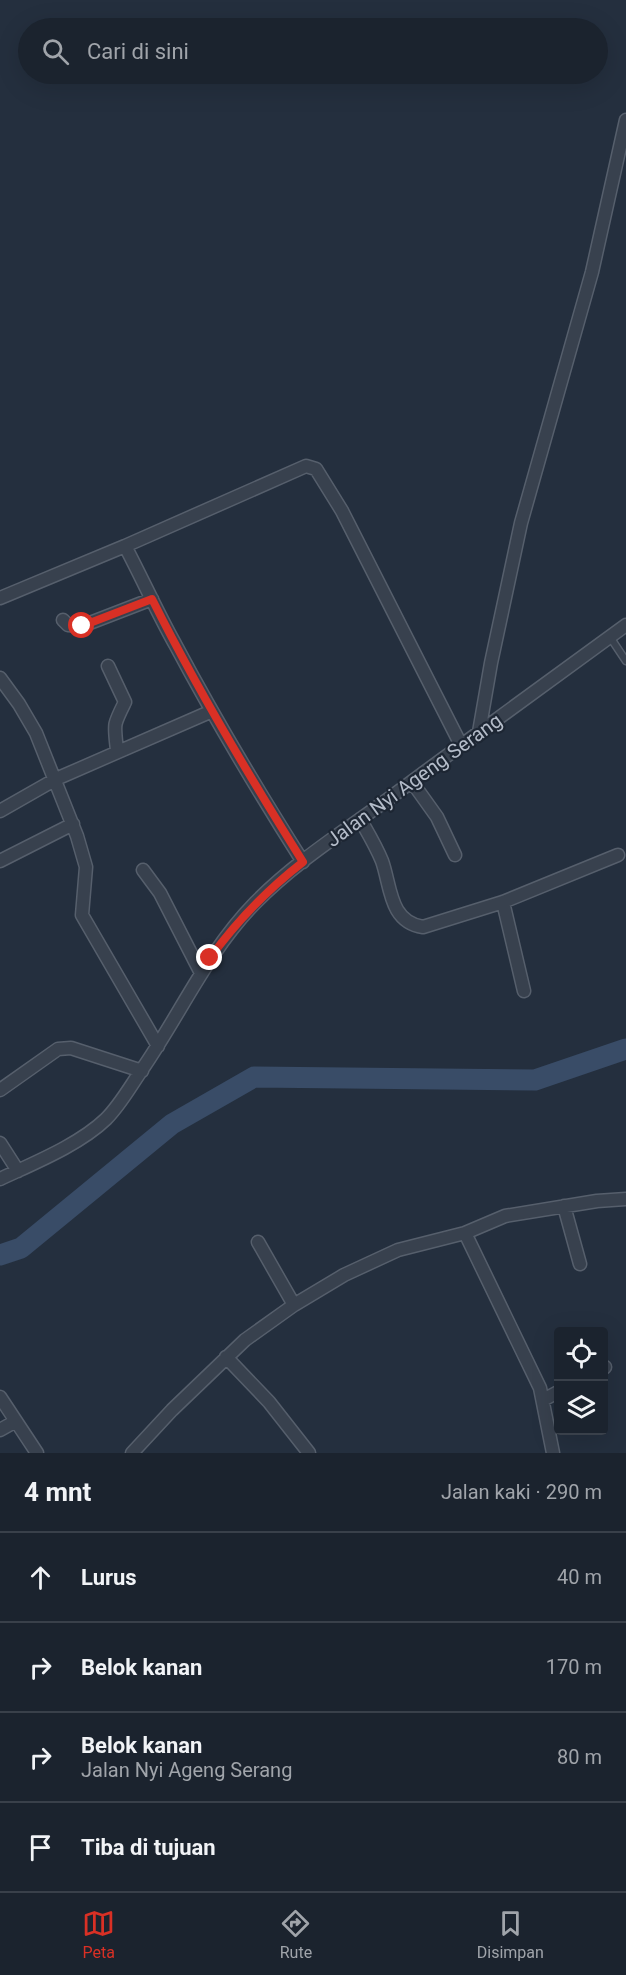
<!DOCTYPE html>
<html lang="id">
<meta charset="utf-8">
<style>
:root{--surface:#1b232e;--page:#242b36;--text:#f1f3f6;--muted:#a0a4aa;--line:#39404a;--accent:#d93025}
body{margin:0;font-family:Roboto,sans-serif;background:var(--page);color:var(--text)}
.controls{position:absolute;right:18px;bottom:18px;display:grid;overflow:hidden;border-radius:6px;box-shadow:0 6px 24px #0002}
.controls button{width:54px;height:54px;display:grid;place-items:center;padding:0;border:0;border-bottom:2px solid var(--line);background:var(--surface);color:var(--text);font:30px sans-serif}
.stop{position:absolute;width:18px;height:18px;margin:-14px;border:4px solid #d93025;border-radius:50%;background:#fff}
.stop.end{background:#d93025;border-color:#fff;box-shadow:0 2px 6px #0008}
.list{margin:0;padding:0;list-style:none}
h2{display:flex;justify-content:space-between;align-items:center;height:78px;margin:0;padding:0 24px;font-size:26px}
h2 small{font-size:20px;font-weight:400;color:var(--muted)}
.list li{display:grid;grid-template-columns:39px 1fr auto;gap:18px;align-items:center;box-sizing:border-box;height:90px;padding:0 24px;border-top:2px solid var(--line)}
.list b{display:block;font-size:22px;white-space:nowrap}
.list p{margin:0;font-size:20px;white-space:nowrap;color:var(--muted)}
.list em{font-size:20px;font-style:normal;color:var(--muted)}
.icon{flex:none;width:33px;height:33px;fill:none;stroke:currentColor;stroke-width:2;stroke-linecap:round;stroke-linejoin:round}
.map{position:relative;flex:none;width:626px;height:1453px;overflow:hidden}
.search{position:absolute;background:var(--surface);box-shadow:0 6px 24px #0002;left:18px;right:18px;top:18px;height:66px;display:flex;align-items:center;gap:15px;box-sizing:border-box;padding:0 21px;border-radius:33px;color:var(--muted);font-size:22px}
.sheet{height:438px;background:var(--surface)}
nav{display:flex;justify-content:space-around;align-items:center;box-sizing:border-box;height:84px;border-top:2px solid var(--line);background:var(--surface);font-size:16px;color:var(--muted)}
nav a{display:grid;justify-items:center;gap:3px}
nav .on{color:var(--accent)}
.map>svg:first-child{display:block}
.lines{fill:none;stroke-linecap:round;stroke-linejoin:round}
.river{stroke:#394c67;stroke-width:21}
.lane-casing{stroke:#565f6c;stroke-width:9}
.street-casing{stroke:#565f6c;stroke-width:15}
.lane{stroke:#38414e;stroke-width:6}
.street{stroke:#38414e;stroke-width:12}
.route{stroke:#d93025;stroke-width:8}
.labels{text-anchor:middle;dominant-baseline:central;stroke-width:4.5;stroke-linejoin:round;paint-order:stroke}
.street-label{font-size:20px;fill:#b4bcc9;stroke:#1d2633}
</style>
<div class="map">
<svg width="626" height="1453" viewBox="0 0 626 1453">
<rect width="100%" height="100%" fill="#242f3e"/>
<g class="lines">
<!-- river -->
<path class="river" d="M0,1255L21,1248L172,1124L254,1077L535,1080L626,1049"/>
<defs>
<path id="lane" d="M610,637L626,661"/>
<path id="street" d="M125,546L306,466L316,469L342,511L461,745
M0,598L125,546C142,578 157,612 175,644C215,719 258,791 303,862
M63,620L68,625L82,626L152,599
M108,666L125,702C113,726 114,723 117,750
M0,678L19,704L36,733L77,836L86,867L82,915L158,1046
M479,732L491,663L521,523L592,272L626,120
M412,782L437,817L455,855
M0,811L56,779L212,711
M360,819C368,833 376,846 382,861C391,886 389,922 423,927L503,902L618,855
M0,861L73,824
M143,870L160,893L201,973
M503,902L524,991
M0,1090L58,1049L71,1048L142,1071
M0,1143L18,1171
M0,1179C34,1163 79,1145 106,1119C120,1105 130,1087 141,1071C180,1015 207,952 255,903C295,862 346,830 391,797C469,739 548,682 626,625
M564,1206L580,1264
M465,1233L540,1388L553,1453
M258,1242L294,1305
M226,1357L269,1402L309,1453
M604,1368L605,1367
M0,1397L37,1453
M543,1400L558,1392
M0,1430L16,1421
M132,1453L172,1410L245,1340L294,1305L344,1275L398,1250L465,1233L505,1216L597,1201L626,1199"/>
</defs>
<!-- lane casing -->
<use href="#lane" class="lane-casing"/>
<!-- street casing -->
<use href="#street" class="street-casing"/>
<!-- lane -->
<use href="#lane" class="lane"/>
<!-- street -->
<use href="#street" class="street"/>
</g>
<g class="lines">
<!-- route -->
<path class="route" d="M82,626L152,599C197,689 249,776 303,862C267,890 237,921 210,958"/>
</g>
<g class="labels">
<!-- street labels -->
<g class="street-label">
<text transform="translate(414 780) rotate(-36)">Jalan Nyi Ageng Serang</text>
</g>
</g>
</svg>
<div class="controls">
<button><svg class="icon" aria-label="locate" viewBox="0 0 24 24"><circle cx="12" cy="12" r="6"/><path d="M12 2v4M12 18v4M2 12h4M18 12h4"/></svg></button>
<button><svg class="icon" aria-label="layers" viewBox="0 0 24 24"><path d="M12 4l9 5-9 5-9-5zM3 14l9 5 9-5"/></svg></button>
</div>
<div class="stop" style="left:82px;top:626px"></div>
<div class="stop end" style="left:210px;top:958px"></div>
<div class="search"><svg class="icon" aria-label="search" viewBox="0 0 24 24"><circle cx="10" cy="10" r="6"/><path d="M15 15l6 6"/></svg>Cari di sini</div>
</div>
<section class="sheet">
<h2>4 mnt<small>Jalan kaki · 290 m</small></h2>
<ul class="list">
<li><svg class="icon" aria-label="ahead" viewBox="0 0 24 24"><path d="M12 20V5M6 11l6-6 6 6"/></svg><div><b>Lurus</b></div><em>40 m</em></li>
<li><svg class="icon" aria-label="right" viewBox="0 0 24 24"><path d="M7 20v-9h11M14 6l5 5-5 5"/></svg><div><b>Belok kanan</b></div><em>170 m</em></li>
<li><svg class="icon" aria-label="right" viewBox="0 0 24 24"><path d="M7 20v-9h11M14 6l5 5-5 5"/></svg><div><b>Belok kanan</b><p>Jalan Nyi Ageng Serang</p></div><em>80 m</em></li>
<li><svg class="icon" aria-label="arrive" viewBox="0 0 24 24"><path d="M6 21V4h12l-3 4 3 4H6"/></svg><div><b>Tiba di tujuan</b></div></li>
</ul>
</section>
<nav>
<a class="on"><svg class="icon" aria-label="map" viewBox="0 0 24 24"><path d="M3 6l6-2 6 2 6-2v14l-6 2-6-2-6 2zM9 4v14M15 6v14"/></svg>Peta</a>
<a><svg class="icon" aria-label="directions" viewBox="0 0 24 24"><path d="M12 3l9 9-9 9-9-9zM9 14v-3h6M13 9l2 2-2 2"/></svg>Rute</a>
<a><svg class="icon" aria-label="saved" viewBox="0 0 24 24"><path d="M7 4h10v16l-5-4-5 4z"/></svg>Disimpan</a>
</nav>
